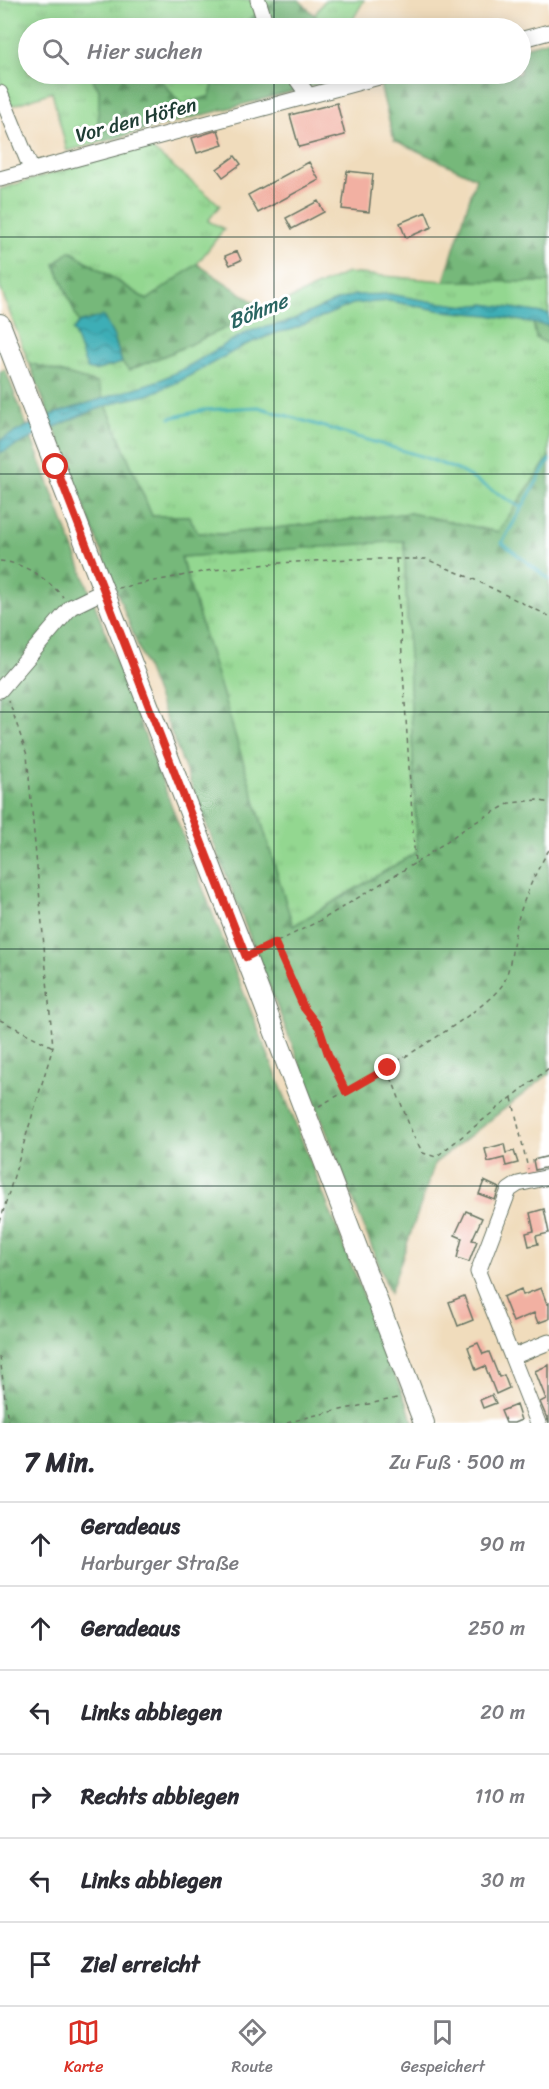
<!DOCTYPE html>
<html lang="de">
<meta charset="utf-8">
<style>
:root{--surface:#fff;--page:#f7f7f7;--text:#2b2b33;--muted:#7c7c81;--line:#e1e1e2;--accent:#d93025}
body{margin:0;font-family:Sriracha,sans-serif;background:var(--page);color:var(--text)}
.stop{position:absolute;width:18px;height:18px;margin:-14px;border:4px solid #d93025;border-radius:50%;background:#fff}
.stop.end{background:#d93025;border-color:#fff;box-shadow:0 2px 6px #0008}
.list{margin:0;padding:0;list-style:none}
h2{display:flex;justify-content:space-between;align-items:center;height:78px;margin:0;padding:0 24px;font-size:26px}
h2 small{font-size:20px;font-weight:400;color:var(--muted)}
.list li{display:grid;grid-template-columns:39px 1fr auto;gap:18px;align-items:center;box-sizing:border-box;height:84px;padding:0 24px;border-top:2px solid var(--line)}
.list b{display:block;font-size:22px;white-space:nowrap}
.list p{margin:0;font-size:20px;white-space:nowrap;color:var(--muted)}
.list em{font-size:20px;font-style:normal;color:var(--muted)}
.icon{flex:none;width:33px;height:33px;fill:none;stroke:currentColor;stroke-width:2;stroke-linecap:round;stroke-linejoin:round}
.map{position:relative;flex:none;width:549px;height:1423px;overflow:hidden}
.search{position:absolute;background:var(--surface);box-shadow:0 3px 15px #0003;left:18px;right:18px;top:18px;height:66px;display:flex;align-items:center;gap:15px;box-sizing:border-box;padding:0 21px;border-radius:33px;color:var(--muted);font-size:22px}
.sheet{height:582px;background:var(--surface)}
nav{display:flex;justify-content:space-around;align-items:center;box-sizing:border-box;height:84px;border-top:2px solid var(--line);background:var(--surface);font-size:16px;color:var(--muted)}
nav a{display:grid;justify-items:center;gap:3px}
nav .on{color:var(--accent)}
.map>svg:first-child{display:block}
.grass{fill:url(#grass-tufts);stroke:#598a62;stroke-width:1.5}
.forest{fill:url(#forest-firs);stroke:#4a7a57;stroke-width:1.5;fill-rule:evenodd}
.water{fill:url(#water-waves);stroke:#2e7675;stroke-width:1.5}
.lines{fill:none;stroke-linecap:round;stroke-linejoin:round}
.stream{stroke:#3daeb6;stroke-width:3}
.building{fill:#f2b0a2}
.minor-casing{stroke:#687564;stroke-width:17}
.major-casing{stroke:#687564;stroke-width:22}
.path{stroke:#687564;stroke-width:1.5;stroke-dasharray:4.5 4.5;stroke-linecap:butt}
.minor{stroke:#fff;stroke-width:15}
.major{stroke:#fff;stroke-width:20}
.route{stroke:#d93025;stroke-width:8}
.grid{fill:none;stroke:#1f3d34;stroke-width:1.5;stroke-opacity:0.55}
.labels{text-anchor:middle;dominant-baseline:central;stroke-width:6;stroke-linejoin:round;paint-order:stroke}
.street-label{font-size:20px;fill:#1f3d34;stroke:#fff}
.water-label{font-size:21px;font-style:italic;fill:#2a6562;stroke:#fff}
</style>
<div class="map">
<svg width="549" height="1423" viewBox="0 0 549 1423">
<defs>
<pattern id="grass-tufts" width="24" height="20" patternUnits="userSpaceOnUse" patternTransform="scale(1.5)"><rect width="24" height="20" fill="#93d790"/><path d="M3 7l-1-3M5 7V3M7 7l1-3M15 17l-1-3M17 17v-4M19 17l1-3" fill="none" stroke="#7eb97d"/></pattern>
<pattern id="forest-firs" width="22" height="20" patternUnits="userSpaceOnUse" patternTransform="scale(1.5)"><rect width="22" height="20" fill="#76b87a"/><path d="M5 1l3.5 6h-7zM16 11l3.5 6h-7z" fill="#609765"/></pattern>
<pattern id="water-waves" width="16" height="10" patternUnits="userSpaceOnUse" patternTransform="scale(1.5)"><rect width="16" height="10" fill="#3daeb6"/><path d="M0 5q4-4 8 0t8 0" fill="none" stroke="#338f95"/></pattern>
</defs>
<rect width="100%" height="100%" fill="#fff"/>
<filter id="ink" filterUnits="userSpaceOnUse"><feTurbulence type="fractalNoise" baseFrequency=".0167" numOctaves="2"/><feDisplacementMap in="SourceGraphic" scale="12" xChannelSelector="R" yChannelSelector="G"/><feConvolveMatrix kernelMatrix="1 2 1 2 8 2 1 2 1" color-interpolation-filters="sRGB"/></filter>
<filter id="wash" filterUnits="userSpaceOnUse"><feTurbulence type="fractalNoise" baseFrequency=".008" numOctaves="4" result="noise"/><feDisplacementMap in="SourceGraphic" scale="24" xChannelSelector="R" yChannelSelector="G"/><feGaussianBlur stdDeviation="1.35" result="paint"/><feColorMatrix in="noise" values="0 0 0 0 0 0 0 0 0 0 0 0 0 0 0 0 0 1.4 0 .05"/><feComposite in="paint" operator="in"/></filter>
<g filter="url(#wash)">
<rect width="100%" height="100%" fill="#f0dcbc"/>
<!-- grass -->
<path class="grass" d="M0,0H278L247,21L242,28H28V74H90L99,89L98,143L67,151L52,92L5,108L0,97Z
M325,0H364L348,28H327L314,16Z
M155,74H216L210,96L182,105Z
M147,145L220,205L208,221L224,229L197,264L147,300L71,251L55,264L79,323L73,330L94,371L122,363L130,370L166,355L347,273L444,281L549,282V322L536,338L549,344V457L498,532L410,513L222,534L198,533L189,516H152L97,383L29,363L0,287V189Z
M404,540L417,853L293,926L181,557Z"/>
<!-- forest -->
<path class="forest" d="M278,0H299L327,28H242L247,21Z
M549,40V282L444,281L476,178L394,140L380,85L425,74H520L521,48Z
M90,74H155L182,105L210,96L216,74H358L98,143L99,90Z
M70,251L147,300L197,264L266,310L166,355L129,370L122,363L114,337L103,317L79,323L55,264Z
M532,317L549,322V344L536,338Z
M29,363L97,383L152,516H189L198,533L222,534L410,513L498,532L549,457V1074L435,1163L390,1293L251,940ZM404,541L417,852L293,926L181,557Z
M5,369L221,936L414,1423H0V372Z"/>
<!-- water -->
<path class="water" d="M390,294L428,301L467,306L485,304L549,314V326L488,315L443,311L389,301L353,304L291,330L279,332L245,345L180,381L148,395L120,401L79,416L0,453V440L45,417L160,380L185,368L246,332L287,322L338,300L355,295Z
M103,316L114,337L122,363L94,371L87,369L73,330L79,323Z"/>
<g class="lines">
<!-- stream -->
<path class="stream" d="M170,418L204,410L258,407L424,457L460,471L522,508
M549,460L502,543L549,579"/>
</g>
<g id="blocks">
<!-- building -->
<path class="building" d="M337,103L345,135L299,147L290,115Z
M218,130L223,145L197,153L192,138Z
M235,156L241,164L223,177L217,169Z
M309,162L319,180L258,213L248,195Z
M347,171L373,174L369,212L342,209Z
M318,201L324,212L292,229L286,218Z
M426,212L432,227L406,238L400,223Z
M237,251L241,260L230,265L225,256Z
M504,1144L506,1153L514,1151L518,1163L506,1166L504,1158L488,1162L485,1149Z
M549,1156V1167L535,1170L533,1160Z
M484,1181L499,1188L495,1200L479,1194Z
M544,1209L549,1233L536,1236L538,1244L529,1246L526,1233L534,1231L530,1213Z
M466,1211L482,1218L472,1240L477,1241L469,1262L457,1258L462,1238L455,1235Z
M541,1288L547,1304L549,1303V1319L538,1323L534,1313L513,1322L503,1297L521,1289L523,1295Z
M464,1296L473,1320L458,1326L449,1302Z
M478,1343L483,1354L489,1352L499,1377L504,1375L509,1388L496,1394L485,1366L476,1370L468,1347Z
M549,1365V1423L540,1402L546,1399L535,1371Z
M492,1395L496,1403L483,1408L480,1400Z
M516,1405L521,1420L514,1423H506L501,1411Z"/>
</g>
</g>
<g filter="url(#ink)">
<use href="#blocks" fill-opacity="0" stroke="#687564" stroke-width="1.5"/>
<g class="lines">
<defs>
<path id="minor" d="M258,0L267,28
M520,40L549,32
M293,74L308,95
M0,93L32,171
M0,179L390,74
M0,690L71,607L104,591
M512,1357L478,1272L509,1190L518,1184L549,1177
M538,1423L512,1357L549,1342"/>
<path id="major" d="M0,324L246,957L424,1423"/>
</defs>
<!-- minor casing -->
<use href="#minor" class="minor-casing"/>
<!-- major casing -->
<use href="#major" class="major-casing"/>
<!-- path -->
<path class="path" d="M0,561C25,563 47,579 63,597
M118,588L212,570L280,563L352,559H426L473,579L549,616
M416,863L467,827L510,803L537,800L549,803
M275,944L304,1008L319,1027L328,1054L345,1091
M261,950L323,919L415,863L396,559
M0,1020L53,1047
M388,1069L413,1135L423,1153L436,1157L549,1068
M512,1098L528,1169
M319,1106C352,1088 495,1009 505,980C513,959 513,934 520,913C527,891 537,869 549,850
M0,1222L53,1047L27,755L9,701
M0,1357L8,1423
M287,1423L312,1416L397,1398"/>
<!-- minor -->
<use href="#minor" class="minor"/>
<!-- major -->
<use href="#major" class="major"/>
</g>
</g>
<g class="lines" filter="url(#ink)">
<!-- route -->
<path class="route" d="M56,467L246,957L275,943L304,1008L319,1027L328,1054L346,1092L388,1068"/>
</g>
<!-- grid -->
<path class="grid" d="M274,0V28M274,74V1423M0,237H549M0,474H549M0,712H549M0,949H549M0,1186H549"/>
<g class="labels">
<!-- street labels -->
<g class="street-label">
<text transform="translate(136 120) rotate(-15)">Vor den Höfen</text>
</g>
<!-- water labels -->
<g class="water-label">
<text transform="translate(258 311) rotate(-22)">Böhme</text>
</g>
</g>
</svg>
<div class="stop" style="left:56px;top:467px"></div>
<div class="stop end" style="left:388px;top:1068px"></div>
<div class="search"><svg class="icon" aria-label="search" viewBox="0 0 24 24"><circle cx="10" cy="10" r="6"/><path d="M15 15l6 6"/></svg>Hier suchen</div>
</div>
<section class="sheet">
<h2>7 Min.<small>Zu Fuß · 500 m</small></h2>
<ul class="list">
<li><svg class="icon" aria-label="ahead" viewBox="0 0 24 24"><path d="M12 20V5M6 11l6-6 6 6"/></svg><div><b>Geradeaus</b><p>Harburger Straße</p></div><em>90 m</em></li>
<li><svg class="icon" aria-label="ahead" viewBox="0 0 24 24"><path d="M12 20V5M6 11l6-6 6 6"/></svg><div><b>Geradeaus</b></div><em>250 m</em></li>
<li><svg class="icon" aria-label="left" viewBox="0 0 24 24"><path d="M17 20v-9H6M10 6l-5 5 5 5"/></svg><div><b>Links abbiegen</b></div><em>20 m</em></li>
<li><svg class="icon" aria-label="right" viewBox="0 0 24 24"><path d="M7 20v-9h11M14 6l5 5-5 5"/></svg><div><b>Rechts abbiegen</b></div><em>110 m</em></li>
<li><svg class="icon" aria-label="left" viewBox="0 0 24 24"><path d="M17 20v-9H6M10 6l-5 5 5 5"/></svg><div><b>Links abbiegen</b></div><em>30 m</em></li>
<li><svg class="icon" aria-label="arrive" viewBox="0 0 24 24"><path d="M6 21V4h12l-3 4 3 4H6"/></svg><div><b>Ziel erreicht</b></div></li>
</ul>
</section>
<nav>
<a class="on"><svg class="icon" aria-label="map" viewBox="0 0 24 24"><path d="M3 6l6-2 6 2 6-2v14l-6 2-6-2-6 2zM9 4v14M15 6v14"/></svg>Karte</a>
<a><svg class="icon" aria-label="directions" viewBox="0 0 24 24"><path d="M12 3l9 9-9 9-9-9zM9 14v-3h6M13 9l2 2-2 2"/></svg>Route</a>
<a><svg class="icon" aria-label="saved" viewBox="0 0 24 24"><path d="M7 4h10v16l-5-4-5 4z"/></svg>Gespeichert</a>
</nav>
